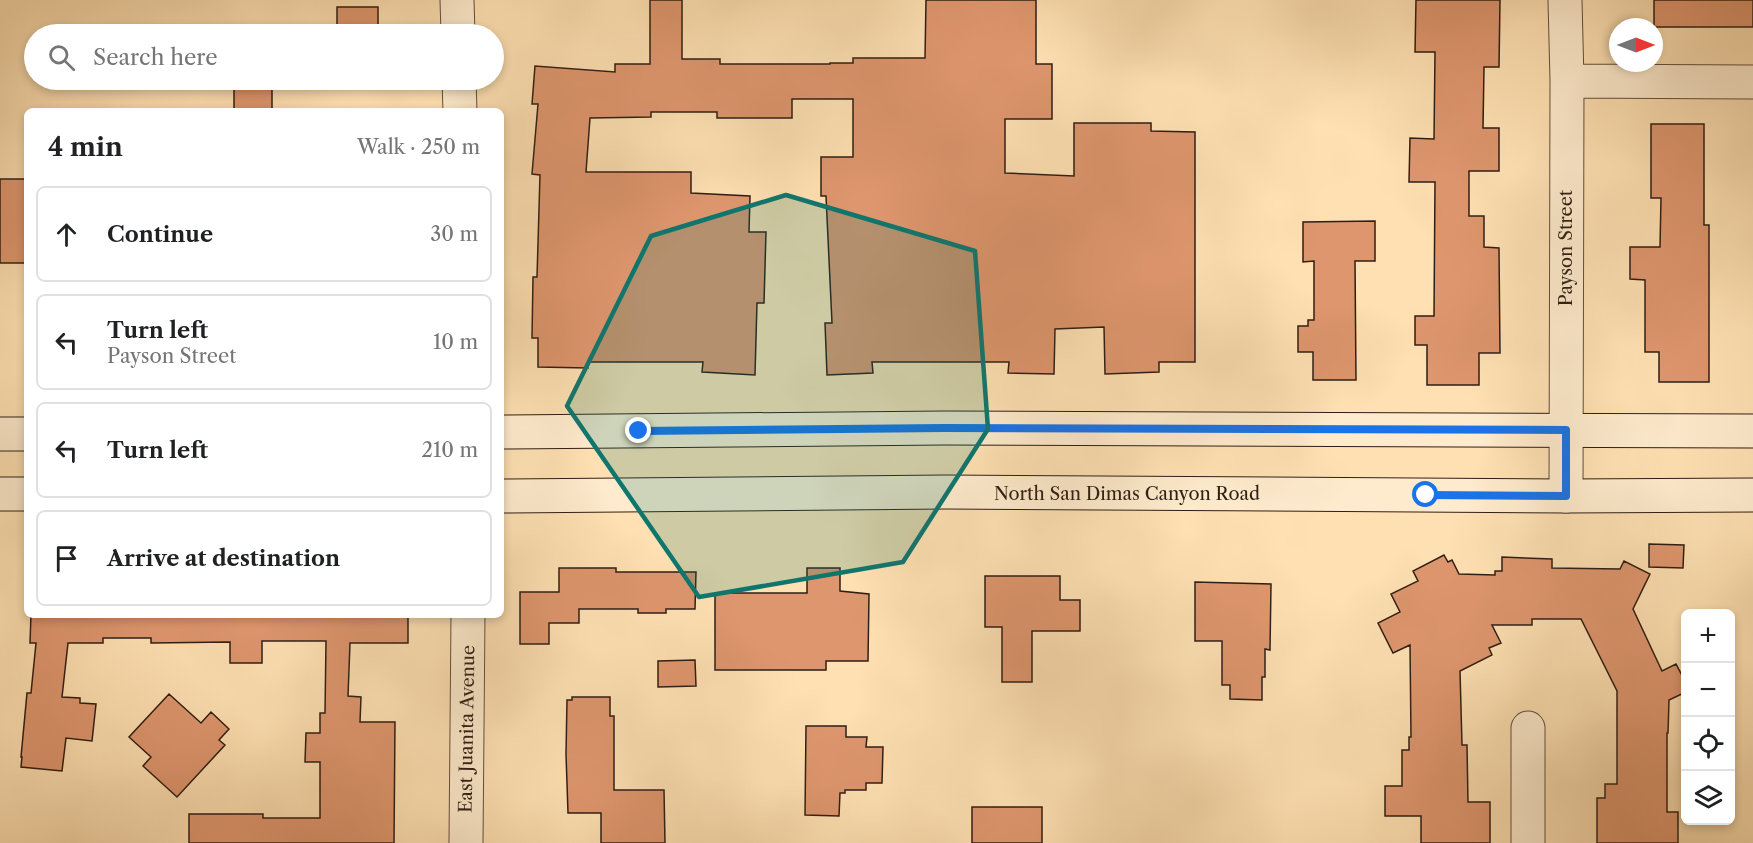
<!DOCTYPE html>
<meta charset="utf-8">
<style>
:root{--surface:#fff;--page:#f2f2f2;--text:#202124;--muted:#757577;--line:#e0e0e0}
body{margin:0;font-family:"Libre Caslon Text",serif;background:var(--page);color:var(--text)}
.controls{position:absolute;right:18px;bottom:18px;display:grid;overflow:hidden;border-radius:9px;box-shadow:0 3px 9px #0003}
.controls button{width:54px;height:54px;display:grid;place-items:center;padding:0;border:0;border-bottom:2px solid var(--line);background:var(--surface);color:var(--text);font:30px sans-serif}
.compass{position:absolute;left:1609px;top:18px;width:54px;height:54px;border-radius:50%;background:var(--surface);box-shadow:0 3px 9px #0003;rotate:90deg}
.stop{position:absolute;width:18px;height:18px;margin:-14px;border:4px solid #1a73e8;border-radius:50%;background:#fff}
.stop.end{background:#1a73e8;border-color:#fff;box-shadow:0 2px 6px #0008}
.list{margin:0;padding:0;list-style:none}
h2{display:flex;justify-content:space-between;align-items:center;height:78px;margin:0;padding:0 24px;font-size:26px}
h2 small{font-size:20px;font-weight:400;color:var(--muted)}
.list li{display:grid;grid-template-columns:39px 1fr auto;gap:18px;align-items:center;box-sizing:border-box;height:96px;margin:0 12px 12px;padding:0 12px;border:2px solid var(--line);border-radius:9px}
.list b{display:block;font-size:22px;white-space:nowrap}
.list p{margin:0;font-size:20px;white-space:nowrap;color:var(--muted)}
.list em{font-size:20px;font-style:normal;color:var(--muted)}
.icon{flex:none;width:33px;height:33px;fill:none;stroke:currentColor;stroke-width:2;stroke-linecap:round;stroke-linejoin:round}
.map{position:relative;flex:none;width:1753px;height:843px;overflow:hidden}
.search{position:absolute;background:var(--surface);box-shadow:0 3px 9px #0003;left:24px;top:24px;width:480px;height:66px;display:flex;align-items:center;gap:15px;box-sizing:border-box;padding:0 21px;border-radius:33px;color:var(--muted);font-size:22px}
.panel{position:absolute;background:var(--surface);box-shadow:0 3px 9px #0003;left:24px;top:108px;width:480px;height:510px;border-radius:9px}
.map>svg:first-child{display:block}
.building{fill:#de966e;stroke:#2f1e14;stroke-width:1.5}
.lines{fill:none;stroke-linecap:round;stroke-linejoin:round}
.minor-casing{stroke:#634e3c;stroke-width:35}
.tertiary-casing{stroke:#634e3c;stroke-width:35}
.secondary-casing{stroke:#2f1e14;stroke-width:35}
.minor{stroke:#feebcd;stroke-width:33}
.tertiary{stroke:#feebcd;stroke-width:33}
.secondary{stroke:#feebcd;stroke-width:33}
.route{stroke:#1a73e8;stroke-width:8}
.marked{fill:#0f766e;fill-opacity:0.2;stroke:#0f766e;stroke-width:4.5;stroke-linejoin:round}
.labels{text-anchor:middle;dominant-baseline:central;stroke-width:4.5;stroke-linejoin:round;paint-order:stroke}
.street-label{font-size:18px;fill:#2f1e14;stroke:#feebcd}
</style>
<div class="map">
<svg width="1753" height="843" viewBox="0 0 1753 843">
<rect width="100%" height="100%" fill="#fee0b2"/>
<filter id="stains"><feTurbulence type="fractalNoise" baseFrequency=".00333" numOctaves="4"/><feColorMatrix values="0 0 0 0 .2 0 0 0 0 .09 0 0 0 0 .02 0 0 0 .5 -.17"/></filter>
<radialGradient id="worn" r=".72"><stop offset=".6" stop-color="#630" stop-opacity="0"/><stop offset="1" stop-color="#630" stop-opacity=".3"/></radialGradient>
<!-- building -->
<path class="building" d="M650,0H682V59H720V64H830V63H853V58H925L926,0H1036V64H1052V119H1005V173L1074,176V123H1151V131L1195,132V362H1159V372L1105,374L1104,327L1055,329L1054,374L1008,373L1009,362H872L873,373L827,375L825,323H832L826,196H821V157H853V99H792V118H717V112H651V117L590,118L586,172H691V193L750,196L749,232H766L764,303H757L755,375L702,372L703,362H588V368L538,367V338H532L533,277H537L540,175L532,174L538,104H532L535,66L615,72V64H650Z
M1416,0H1500L1499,67H1484L1483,128H1499V171H1469V216H1484V247L1499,248L1500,353H1479V385H1427V345H1415V316H1434L1435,182H1409L1410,138L1434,139L1435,52H1415Z
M1654,0H1753V27H1654Z
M337,7H378V34H337Z
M234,80H272V111H234Z
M1651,124H1704V225H1709V382H1659V352H1645V280L1630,279V247H1660L1661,198H1651Z
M0,179H27V263H0Z
M1375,221V261H1355L1356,380H1313V352H1298V326H1308V320H1314V261L1303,262V222Z
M1649,544L1684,545L1683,568L1649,567Z
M1444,555L1448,562L1452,560L1459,574L1495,575V571H1502V557L1552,559V568L1620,569L1624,561L1650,574L1633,609L1662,671L1676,664L1686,683V692L1669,700L1668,733H1667V812H1678V843H1597V798H1605V784H1617V691L1581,619H1532V625H1492L1501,643L1489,648L1492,655L1460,671L1462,745H1467L1468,802H1490V843H1421V816H1385V786H1402V750H1409V737H1411L1410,645L1393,653L1378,623L1400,612L1391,594L1418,581L1413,571Z
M559,568H616V572H696L695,609H666V613H638V609H579V623H549V644H520V592H559Z
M807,568H840V591L869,594L868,661H826V670H715V593H807Z
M985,576H1060V600H1080V631H1032V682H1002V627H985Z
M1195,582L1271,584L1270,650L1265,649V677H1262V700L1230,699V685H1222V641H1195Z
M31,615H408V643H350L348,696L361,697L360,722H395L394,843H189V814H263V818H320V762H305L306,733H320V713H325L326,641H262V663H230V642L151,643V638H103V643H68L62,697L80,698V703L96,704L92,741L66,738L62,771L21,767L22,757H21L27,693H31L36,643H30Z
M695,660L696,686L658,687V661Z
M169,694L201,723L211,712L229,729L219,740L225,745L177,797L143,766L151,757L129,737Z
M572,697H610V716H614V790H664L665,843H601V813H568L566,754L567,700H572Z
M806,726H846V737H867L866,747H883L882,783H866V790H845V793H840L839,816L805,815Z
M972,807H1042V843H972Z"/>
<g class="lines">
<defs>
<path id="minor" d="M1565,0L1567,81L1566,496
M1567,81L1753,82
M1528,728V843"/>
<path id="tertiary" d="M457,0L458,34
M459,80L460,111
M466,843L468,615"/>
<path id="secondary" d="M501,432L944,428L1753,431
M0,434H27
M0,494H27
M501,496L946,492L1566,496L1753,495"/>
</defs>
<!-- minor casing -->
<use href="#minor" class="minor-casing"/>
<!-- tertiary casing -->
<use href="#tertiary" class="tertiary-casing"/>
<!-- secondary casing -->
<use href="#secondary" class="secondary-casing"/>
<!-- minor -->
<use href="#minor" class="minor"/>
<!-- tertiary -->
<use href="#tertiary" class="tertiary"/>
<!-- secondary -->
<use href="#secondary" class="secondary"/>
</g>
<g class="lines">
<!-- route -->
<path class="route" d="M639,431L944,428L1566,430V496L1426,495"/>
</g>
<!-- marked area -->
<path class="marked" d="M786,195L975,251L988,429L903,562L699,597L567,406L651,236Z"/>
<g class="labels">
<!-- street labels -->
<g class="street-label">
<text transform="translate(1566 248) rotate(-90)">Payson Street</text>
<text x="1127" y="494">North San Dimas Canyon Road</text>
<text transform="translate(467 729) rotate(-89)">East Juanita Avenue</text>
</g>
</g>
<rect width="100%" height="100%" filter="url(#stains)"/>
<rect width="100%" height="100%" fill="url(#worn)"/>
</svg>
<div class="controls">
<button>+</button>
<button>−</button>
<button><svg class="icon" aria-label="locate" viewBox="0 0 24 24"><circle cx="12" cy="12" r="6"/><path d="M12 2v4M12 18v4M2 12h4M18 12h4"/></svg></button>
<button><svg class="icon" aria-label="layers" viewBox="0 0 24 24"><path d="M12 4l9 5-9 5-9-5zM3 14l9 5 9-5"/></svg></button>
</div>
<svg class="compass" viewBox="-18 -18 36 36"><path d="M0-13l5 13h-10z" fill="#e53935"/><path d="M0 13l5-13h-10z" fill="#757577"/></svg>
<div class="stop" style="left:1426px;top:495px"></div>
<div class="stop end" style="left:639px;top:431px"></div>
<div class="search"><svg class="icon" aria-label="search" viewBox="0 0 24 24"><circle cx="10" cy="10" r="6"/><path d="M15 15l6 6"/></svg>Search here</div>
<section class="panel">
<h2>4 min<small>Walk · 250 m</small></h2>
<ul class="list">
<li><svg class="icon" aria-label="ahead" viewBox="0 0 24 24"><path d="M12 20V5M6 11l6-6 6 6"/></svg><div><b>Continue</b></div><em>30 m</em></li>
<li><svg class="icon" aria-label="left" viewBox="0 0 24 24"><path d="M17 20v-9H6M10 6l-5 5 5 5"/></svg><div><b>Turn left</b><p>Payson Street</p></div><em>10 m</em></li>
<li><svg class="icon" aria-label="left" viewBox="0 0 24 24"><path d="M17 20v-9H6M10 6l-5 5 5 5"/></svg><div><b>Turn left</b></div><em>210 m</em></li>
<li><svg class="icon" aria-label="arrive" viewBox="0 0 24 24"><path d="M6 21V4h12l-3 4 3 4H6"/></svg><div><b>Arrive at destination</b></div></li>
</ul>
</section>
</div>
